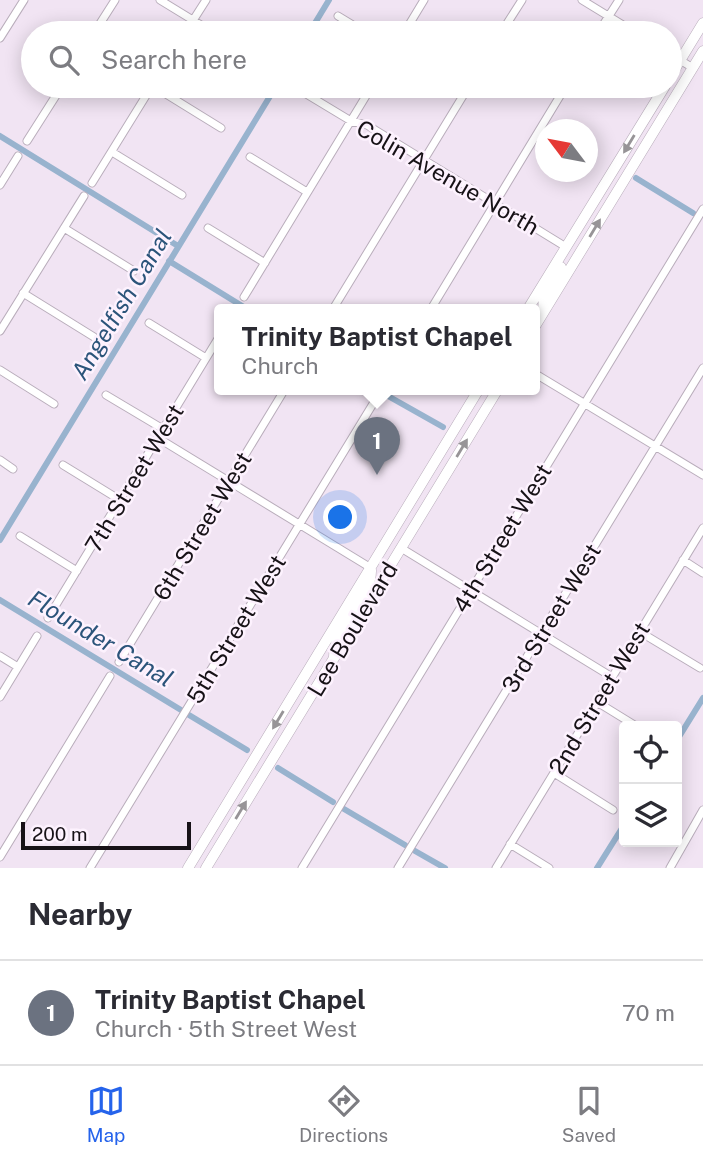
<!DOCTYPE html>
<meta charset="utf-8">
<style>
:root{--surface:#fff;--page:#f2f2f3;--text:#2b2b33;--muted:#7c7c81;--line:#e1e1e2;--accent:#2563eb}
body{margin:0;font-family:"Public Sans",sans-serif;background:var(--page);color:var(--text)}
.controls{position:absolute;right:21px;bottom:21px;display:grid;overflow:hidden;border-radius:7px;box-shadow:0 4px 18px #0003}
.controls button{width:63px;height:63px;display:grid;place-items:center;padding:0;border:0;border-bottom:2px solid var(--line);background:var(--surface);color:var(--text);font:35px sans-serif}
.compass{position:absolute;left:535px;top:119px;width:63px;height:63px;border-radius:50%;background:var(--surface);box-shadow:0 4px 18px #0003;rotate:302deg}
.scale{position:absolute;left:21px;bottom:18px;width:170px;box-sizing:border-box;padding-left:7px;border:4px solid #171217;border-top:0;font-size:19px;line-height:24px;white-space:nowrap;color:#171217;-webkit-text-stroke:5px #fdf2fe;paint-order:stroke}
.you{position:absolute;left:341px;top:518px;width:24px;height:24px;margin:-18px;border:5px solid #fff;border-radius:50%;background:#1a73e8;box-shadow:0 0 0 10px #1a73e833}
.badge{display:grid;place-items:center;width:46px;height:46px;border-radius:50%;background:var(--accent);color:#fff;font-size:23px;font-weight:700}
.pin{position:absolute;translate:-50% -58px;filter:drop-shadow(0 2px 4px #0008)}
.pin::after{content:'';position:absolute;top:37px;width:24px;height:21px;background:inherit;clip-path:polygon(0 0,100% 0,50% 100%)}
.popup{position:absolute;left:214px;top:304px;width:326px;height:91px;box-sizing:border-box;display:grid;place-content:center;border-radius:7px;background:var(--surface);filter:drop-shadow(0 2px 5px #0005);font-size:23px;white-space:nowrap;color:var(--muted)}
.popup b{font-size:26px;color:var(--text)}
.popup::after{content:'';position:absolute;left:50%;top:100%;margin-left:-14px;border:14px solid transparent;border-top-color:var(--surface)}
.list{margin:0;padding:0;list-style:none}
h2{display:flex;justify-content:space-between;align-items:center;height:91px;margin:0;padding:0 28px;font-size:30px}
h2 small{font-size:23px;font-weight:400;color:var(--muted)}
.list li{display:grid;grid-template-columns:46px 1fr auto;gap:21px;align-items:center;box-sizing:border-box;height:105px;padding:0 28px;border-top:2px solid var(--line)}
.list b{display:block;font-size:26px;white-space:nowrap}
.list p{margin:0;font-size:23px;white-space:nowrap;color:var(--muted)}
.list em{font-size:23px;font-style:normal;color:var(--muted)}
.icon{flex:none;width:38px;height:38px;fill:none;stroke:currentColor;stroke-width:2;stroke-linecap:round;stroke-linejoin:round}
.map{position:relative;flex:none;width:703px;height:868px;overflow:hidden}
.search{position:absolute;background:var(--surface);box-shadow:0 4px 18px #0003;left:21px;right:21px;top:21px;height:77px;display:flex;align-items:center;gap:18px;box-sizing:border-box;padding:0 24px;border-radius:38px;color:var(--muted);font-size:26px}
.sheet{height:196px;background:var(--surface)}
nav{display:flex;justify-content:space-around;align-items:center;box-sizing:border-box;height:98px;border-top:2px solid var(--line);background:var(--surface);font-size:19px;color:var(--muted)}
nav a{display:grid;justify-items:center;gap:4px}
nav .on{color:var(--accent)}
.map>svg:first-child{display:block}
.lines{fill:none;stroke-linecap:round;stroke-linejoin:round}
.canal{stroke:#98b3ce;stroke-width:6}
.minor-casing{stroke:#b9adbb;stroke-width:9}
.secondary-casing{stroke:#b9adbb;stroke-width:11}
.minor{stroke:#fff;stroke-width:7}
.secondary{stroke:#fff;stroke-width:10}
.oneway{fill:#979497}
.labels{text-anchor:middle;dominant-baseline:central;stroke-width:5;stroke-linejoin:round;paint-order:stroke}
.street-label{font-size:23px;fill:#171217;stroke:#fdf2fe}
.water-label{font-size:24px;font-style:italic;fill:#2b547a;stroke:#fdf2fe}
</style>
<div class="map">
<svg width="703" height="868" viewBox="0 0 703 868">
<rect width="100%" height="100%" fill="#f1e4f3"/>
<g class="lines">
<!-- canal -->
<path class="canal" d="M309,33L329,0
M0,136L178,246
M636,178L693,213
M169,261L247,309
M388,396L443,427
M0,540L275,88
M0,600L181,710
M189,715L247,750
M677,740L703,698
M278,768L333,802
M344,809L405,845
M415,851L445,868
M597,868L624,825"/>
<defs>
<path id="minor" d="M160,0L214,33
M582,0L636,33
M338,16L366,33
M94,33L115,0
M185,33L206,0
M404,33L424,0
M501,33L522,0
M598,33L619,0
M0,38L24,0
M670,54L693,68
M153,86L221,128
M293,86L351,121L367,125L566,247
M27,141L62,86
M112,152L182,195
M250,157L307,192
M92,183L152,86
M0,185L18,156
M64,228L134,271
M208,228L265,263
M23,293L94,337
M244,297L372,86
M333,309L469,86
M431,309L566,86
M149,323L206,358
M0,331L84,196
M0,370L54,404
M534,373L703,475
M106,395L163,429
M158,438L371,568
M0,460L13,469
M63,465L120,500
M20,536L77,571
M401,548L612,677
M683,560L703,573
M48,618L219,337
M640,632L700,668
M0,656L18,667
M119,662L285,389
M0,697L37,636
M597,702L636,726
M554,773L613,810
M510,844L549,868
M0,857L110,676
M90,868L382,389
M302,868L703,209
M398,868L703,368
M496,868L703,528
M670,868L703,810"/>
<path id="secondary" d="M670,77L703,23
M528,309L665,86
M543,310L544,297L561,267
M534,328L703,51
M334,657C334,624 372,600 371,570
M188,868L479,389
M206,868L498,389"/>
</defs>
<!-- minor casing -->
<use href="#minor" class="minor-casing"/>
<!-- secondary casing -->
<use href="#secondary" class="secondary-casing"/>
<!-- minor -->
<use href="#minor" class="minor"/>
<!-- secondary -->
<use href="#secondary" class="secondary"/>
</g>
<!-- one-way arrows -->
<defs><path id="oneway-solid" d="M-6-.8H1V-3.2L6.5 0L1 3.2V.8H-6Z" transform="scale(1.75)"/></defs>
<g class="oneway">
<use href="#oneway-solid" transform="translate(629 144) rotate(121)"/>
<use href="#oneway-solid" transform="translate(595 228) rotate(-59)"/>
<use href="#oneway-solid" transform="translate(462 448) rotate(-59)"/>
<use href="#oneway-solid" transform="translate(278 720) rotate(121)"/>
<use href="#oneway-solid" transform="translate(241 810) rotate(-59)"/>
</g>
<g class="labels">
<!-- street labels -->
<g class="street-label">
<text transform="translate(448 177) rotate(30)">Colin Avenue North</text>
<text transform="translate(134 478) rotate(-59)">7th Street West</text>
<text transform="translate(202 526) rotate(-59)">6th Street West</text>
<text transform="translate(502 538) rotate(-59)">4th Street West</text>
<text transform="translate(551 618) rotate(-59)">3rd Street West</text>
<text transform="translate(236 629) rotate(-59)">5th Street West</text>
<text transform="translate(352 629) rotate(-59)">Lee Boulevard</text>
<text transform="translate(599 698) rotate(-59)">2nd Street West</text>
</g>
<!-- water labels -->
<g class="water-label">
<text transform="translate(121 304) rotate(-59)">Angelfish Canal</text>
<text transform="translate(101 638) rotate(31)">Flounder Canal</text>
</g>
</g>
</svg>
<div class="controls">
<button><svg class="icon" aria-label="locate" viewBox="0 0 24 24"><circle cx="12" cy="12" r="6"/><path d="M12 2v4M12 18v4M2 12h4M18 12h4"/></svg></button>
<button><svg class="icon" aria-label="layers" viewBox="0 0 24 24"><path d="M12 4l9 5-9 5-9-5zM3 14l9 5 9-5"/></svg></button>
</div>
<svg class="compass" viewBox="-18 -18 36 36"><path d="M0-13l5 13h-10z" fill="#e53935"/><path d="M0 13l5-13h-10z" fill="#7c7c81"/></svg>
<div class="scale">200 m</div>
<div class="you"></div>
<div class="pin badge" style="left:377px;top:475px;background:#6b7280">1</div>
<div class="popup"><b>Trinity Baptist Chapel</b>Church</div>
<div class="search"><svg class="icon" aria-label="search" viewBox="0 0 24 24"><circle cx="10" cy="10" r="6"/><path d="M15 15l6 6"/></svg>Search here</div>
</div>
<section class="sheet">
<h2>Nearby<small></small></h2>
<ul class="list">
<li><span class="badge" style="background:#6b7280">1</span><div><b>Trinity Baptist Chapel</b><p>Church · 5th Street West</p></div><em>70 m</em></li>
</ul>
</section>
<nav>
<a class="on"><svg class="icon" aria-label="map" viewBox="0 0 24 24"><path d="M3 6l6-2 6 2 6-2v14l-6 2-6-2-6 2zM9 4v14M15 6v14"/></svg>Map</a>
<a><svg class="icon" aria-label="directions" viewBox="0 0 24 24"><path d="M12 3l9 9-9 9-9-9zM9 14v-3h6M13 9l2 2-2 2"/></svg>Directions</a>
<a><svg class="icon" aria-label="saved" viewBox="0 0 24 24"><path d="M7 4h10v16l-5-4-5 4z"/></svg>Saved</a>
</nav>
